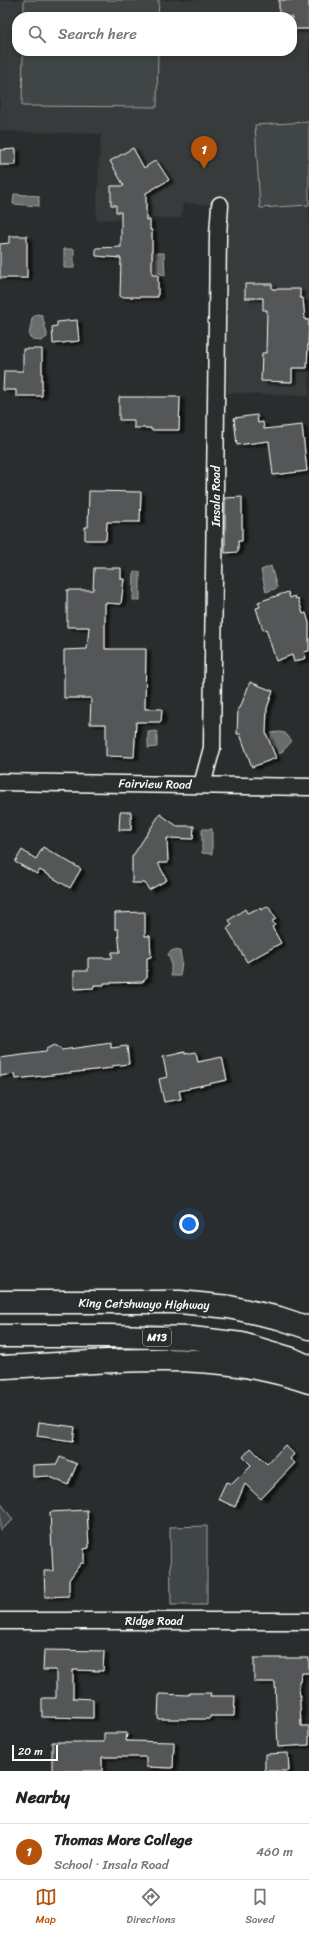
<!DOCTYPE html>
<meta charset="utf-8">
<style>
:root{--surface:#fff;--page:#f2f2f2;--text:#222;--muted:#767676;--line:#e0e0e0;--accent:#b45309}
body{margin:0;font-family:Sriracha,sans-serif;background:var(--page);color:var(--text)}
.scale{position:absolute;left:12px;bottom:10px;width:46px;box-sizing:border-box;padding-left:4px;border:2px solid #fff;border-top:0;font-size:11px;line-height:14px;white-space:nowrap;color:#fff;-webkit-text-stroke:3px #2a2d2e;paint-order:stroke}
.you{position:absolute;left:189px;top:1224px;width:14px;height:14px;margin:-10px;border:3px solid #fff;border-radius:50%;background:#1a73e8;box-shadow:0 0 0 6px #1a73e833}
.badge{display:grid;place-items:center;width:26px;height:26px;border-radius:50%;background:var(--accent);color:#fff;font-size:13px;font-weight:700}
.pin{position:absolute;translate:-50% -33px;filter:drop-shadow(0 1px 2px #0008)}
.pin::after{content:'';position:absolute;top:21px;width:14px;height:12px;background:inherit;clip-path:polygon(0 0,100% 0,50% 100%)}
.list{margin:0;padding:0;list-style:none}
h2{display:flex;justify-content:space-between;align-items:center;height:52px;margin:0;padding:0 16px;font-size:17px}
h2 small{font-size:13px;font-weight:400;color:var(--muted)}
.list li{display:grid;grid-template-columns:26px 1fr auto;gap:12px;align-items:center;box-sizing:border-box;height:56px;padding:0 16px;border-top:1px solid var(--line)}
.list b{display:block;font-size:15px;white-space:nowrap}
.list p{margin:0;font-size:13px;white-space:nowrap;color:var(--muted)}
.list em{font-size:13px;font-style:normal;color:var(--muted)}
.icon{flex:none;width:22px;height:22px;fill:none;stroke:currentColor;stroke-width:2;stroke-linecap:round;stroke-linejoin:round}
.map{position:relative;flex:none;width:309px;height:1771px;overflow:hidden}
.search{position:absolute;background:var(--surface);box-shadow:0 2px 6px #0003;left:12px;right:12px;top:12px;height:44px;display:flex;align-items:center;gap:10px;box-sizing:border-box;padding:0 14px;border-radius:16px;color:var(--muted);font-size:15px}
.sheet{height:108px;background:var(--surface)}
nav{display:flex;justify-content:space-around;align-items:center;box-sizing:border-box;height:56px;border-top:1px solid var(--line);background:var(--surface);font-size:11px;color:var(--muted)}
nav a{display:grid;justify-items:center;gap:2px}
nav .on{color:var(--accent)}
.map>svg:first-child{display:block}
.built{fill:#373a3b;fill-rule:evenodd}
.green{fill:#414445;stroke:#a0a2a2}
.water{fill:#6a6c6d;stroke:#a6a7a7}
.building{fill:#555758;stroke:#fff;filter:url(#shadow)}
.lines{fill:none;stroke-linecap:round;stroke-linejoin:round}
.minor-casing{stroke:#fff;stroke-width:19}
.motorway-casing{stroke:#fff;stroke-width:25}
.minor{stroke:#2a2d2e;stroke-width:16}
.motorway{stroke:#2a2d2e;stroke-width:22}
.labels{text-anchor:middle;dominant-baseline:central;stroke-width:3.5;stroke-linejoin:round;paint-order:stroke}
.shield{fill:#2a2d2e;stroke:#bfc0c0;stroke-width:1}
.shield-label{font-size:11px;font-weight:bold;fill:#fff}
.street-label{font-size:12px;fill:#fff;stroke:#2a2d2e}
</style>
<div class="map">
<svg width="309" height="1771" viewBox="0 0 309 1771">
<defs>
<filter id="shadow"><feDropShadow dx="4.5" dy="2.5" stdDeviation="1" flood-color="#0009"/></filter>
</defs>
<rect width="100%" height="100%" fill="#2a2d2e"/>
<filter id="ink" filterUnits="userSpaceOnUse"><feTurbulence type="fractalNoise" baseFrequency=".025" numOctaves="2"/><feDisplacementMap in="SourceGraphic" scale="8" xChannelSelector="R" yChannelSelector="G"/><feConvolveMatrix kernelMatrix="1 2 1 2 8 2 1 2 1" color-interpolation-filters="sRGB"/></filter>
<g filter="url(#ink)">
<!-- built -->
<path class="built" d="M0,0H309V396L227,393L226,240L229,205L183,203L181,218L96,220L101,134L0,131ZM17,17H292V51H17Z"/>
<!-- green -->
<path class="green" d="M24,0H159L158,17H24Z
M23,51H158L157,107L22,106Z
M309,122V205L260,208L255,125Z
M0,1502L13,1520L0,1530Z
M207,1526V1605H171L170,1527Z"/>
<!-- water -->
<path class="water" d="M14,194L39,196V206L13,204Z
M64,249H74V268H64Z
M153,253H164L165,276L154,271Z
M37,314L42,315L47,334V337L41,341L34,340L29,336L32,318Z
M271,566L277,588L266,592L261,570Z
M134,572H140V600H133Z
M157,731V747L148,748V732Z
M279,732L285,733L292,741L280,754L271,741V733Z
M202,829H212V854L202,853Z
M173,950L180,951L182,962L180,976H171V962L168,954Z"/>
<!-- building -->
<path class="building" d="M279,0H309V29H292V17H279Z
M133,148L144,168L156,160L169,180L146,193V220H150V230H152V275H158V297H120L121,258L96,256V248L121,247V212H116V205H111V186H124L110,161Z
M16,149V165H0V150Z
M9,236H27V278H0V244L9,243Z
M245,284H272V289H300V298H303L305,320H309L307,368H292V382L261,381L262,353H266L267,310H263V298H245Z
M77,320L79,341L53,344L52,327L57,326V322Z
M23,349H42V396H16V390H3L4,371H23Z
M119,397H180L179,430H151V428H134V420H119Z
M257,415L258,423L263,422L264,429L302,425L307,471L273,475L269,441L237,445L234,418Z
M89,491L141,492L140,522H107L106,540H85V527H88Z
M242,497V541H238V552L225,553V498Z
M94,568H121V579H124L121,604L105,603V649H146L145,709H162L161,722H136L134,757L106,756V724H90L91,698H64V650L87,649L89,627H67V590H93Z
M288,592L290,598L295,596L296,599L298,598L303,614L306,613L309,623V651L304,652L306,658L294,662L292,655L276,661L266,629L263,630L256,608L260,607L258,602Z
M250,682L273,691L267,708L266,733L276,758L252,767L240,734H237L238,708H240Z
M120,812H131V830H119Z
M160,814L177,826H194L193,839L167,838L168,863H158L167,880L149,890L145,883H132V857Z
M43,847L81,869L70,888L40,870L37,874L15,862L22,850L36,859Z
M268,906L276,919L272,921L275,925L272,927L281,943L247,962L227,928L232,925L229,920L245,909L247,913L260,908L262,910Z
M145,912V936H150L151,957L147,958V978L142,982L104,983V985H94V988L74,989V971H88V958H112V952H120L118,929H115V913Z
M111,1043V1048L127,1046L129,1064L111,1066L112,1068L16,1079L15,1074L0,1076V1058L45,1052L46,1049L54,1045L62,1050Z
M185,1052V1054L196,1052L198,1062L222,1057L227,1080L189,1088V1089L179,1091L181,1099L164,1102L159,1079L167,1077L163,1057Z
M39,1422L75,1427L73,1441L37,1436Z
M285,1445L294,1454L290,1459L295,1463L261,1499L245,1484L235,1507L218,1499L226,1482L232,1484L251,1465L243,1457L251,1448L267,1464Z
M60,1457L77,1464L68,1485L48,1476L33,1477V1465L57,1464Z
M87,1510L89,1548L84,1549V1563H81L69,1580V1596L45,1597L44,1571H53L50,1512Z
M44,1650L104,1651L103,1671L73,1670V1698L93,1699V1718L42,1717V1698H56V1670H43Z
M254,1658H309V1673H301L300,1682H299L301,1726H309V1745L278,1747L275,1682H254Z
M189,1693H211L210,1696H235L234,1716H210V1719H158L159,1694L189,1695Z
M104,1733H127L126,1741L174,1742L173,1768L146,1767V1757H102V1771H52V1742H104Z
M288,1753L289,1771H265V1754Z"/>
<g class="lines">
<defs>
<path id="minor" d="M0,782L309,787
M202,785L212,748L218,235L220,205
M0,1621H309"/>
<path id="motorway" d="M0,1302H180L229,1307L279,1318L309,1328
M0,1336H110L192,1338L242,1344L292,1359L309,1367
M0,1367C102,1363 210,1347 309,1382"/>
</defs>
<!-- minor casing -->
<use href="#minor" class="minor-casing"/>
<!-- motorway casing -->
<use href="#motorway" class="motorway-casing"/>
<!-- minor -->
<use href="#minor" class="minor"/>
<!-- motorway -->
<use href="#motorway" class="motorway"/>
</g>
</g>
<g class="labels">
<!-- shield labels -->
<rect class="shield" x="143" y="1328" width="28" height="18" rx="3"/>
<g class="shield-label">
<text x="157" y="1337">M13</text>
</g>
<!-- street labels -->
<g class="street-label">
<text transform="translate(216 496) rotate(-90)">Insala Road</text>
<text transform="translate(155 784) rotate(1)">Fairview Road</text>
<text transform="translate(144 1304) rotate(1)">King Cetshwayo Highway</text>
<text x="154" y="1621">Ridge Road</text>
</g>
</g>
</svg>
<div class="scale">20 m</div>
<div class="you"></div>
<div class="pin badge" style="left:204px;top:169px">1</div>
<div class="search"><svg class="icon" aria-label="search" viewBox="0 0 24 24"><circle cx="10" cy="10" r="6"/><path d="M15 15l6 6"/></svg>Search here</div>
</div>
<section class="sheet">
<h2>Nearby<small></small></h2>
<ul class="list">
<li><span class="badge">1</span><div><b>Thomas More College</b><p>School · Insala Road</p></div><em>460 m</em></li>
</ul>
</section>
<nav>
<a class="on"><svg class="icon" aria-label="map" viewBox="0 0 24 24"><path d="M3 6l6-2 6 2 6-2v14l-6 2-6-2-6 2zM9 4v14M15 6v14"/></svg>Map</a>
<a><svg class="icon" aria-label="directions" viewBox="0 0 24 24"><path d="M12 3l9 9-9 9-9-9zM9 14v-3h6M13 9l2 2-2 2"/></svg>Directions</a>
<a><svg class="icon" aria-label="saved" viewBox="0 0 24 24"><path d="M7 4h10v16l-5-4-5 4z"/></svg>Saved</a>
</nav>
